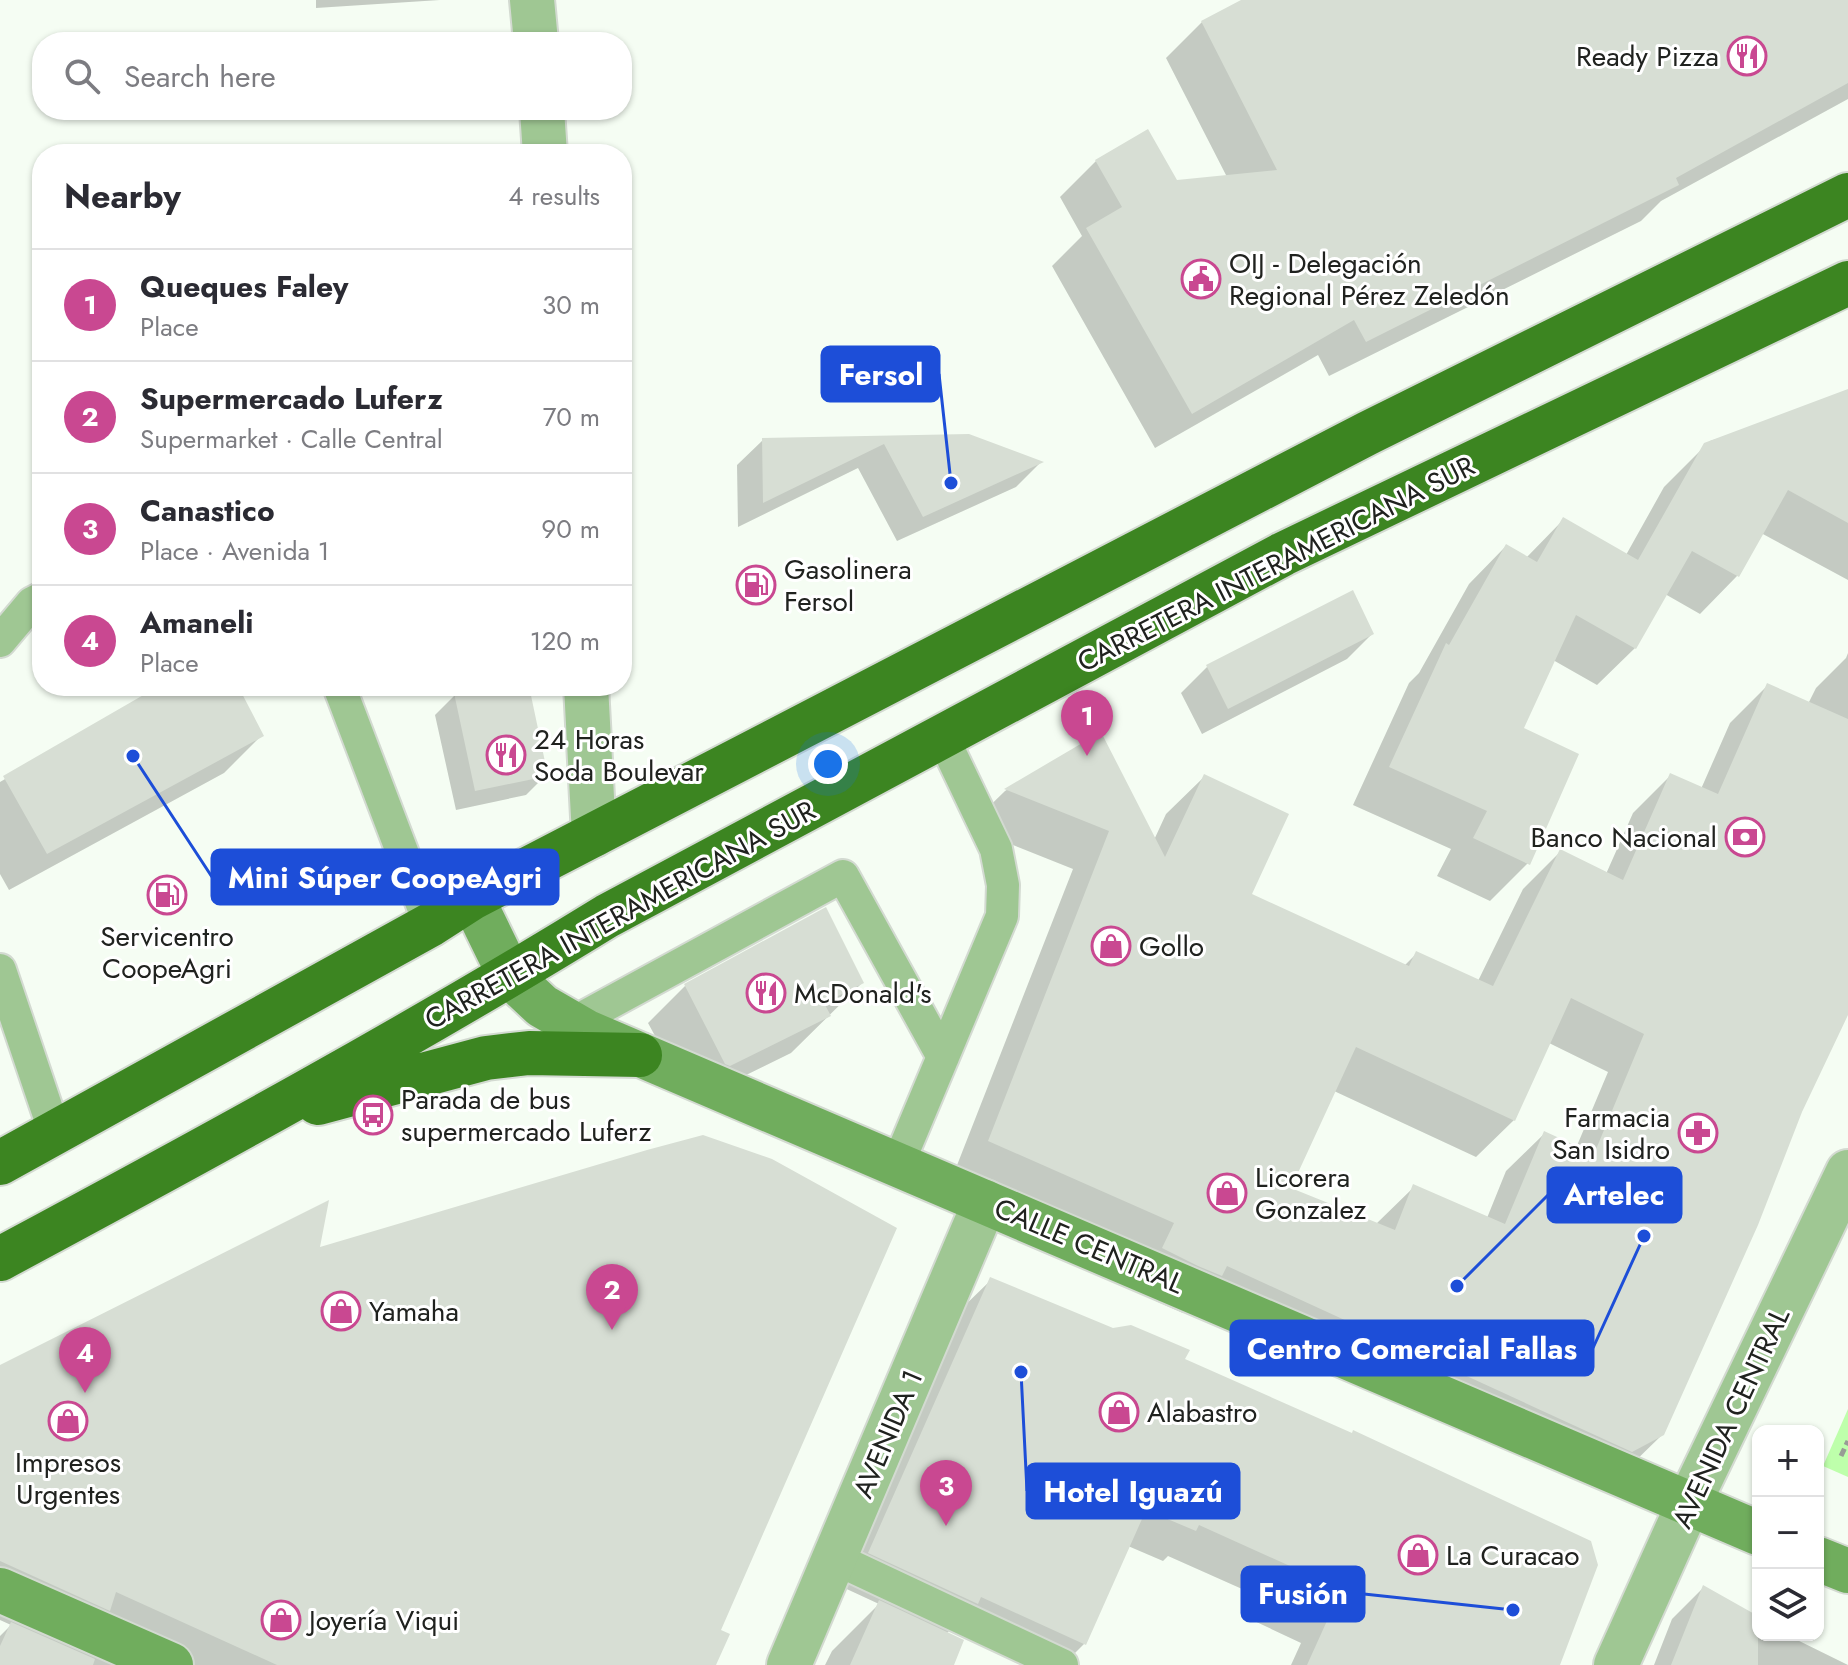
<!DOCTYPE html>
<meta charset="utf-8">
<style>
:root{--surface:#fff;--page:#f2f2f3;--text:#2b2b33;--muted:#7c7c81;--line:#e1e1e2;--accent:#c94891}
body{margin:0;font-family:Jost,sans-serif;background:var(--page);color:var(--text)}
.controls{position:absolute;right:24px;bottom:24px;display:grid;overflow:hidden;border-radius:16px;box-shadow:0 2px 6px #0004}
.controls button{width:72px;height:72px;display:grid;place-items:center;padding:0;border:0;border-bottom:2px solid var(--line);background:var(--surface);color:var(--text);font:40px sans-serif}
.you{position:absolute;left:828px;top:764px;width:28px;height:28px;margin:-20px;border:6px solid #fff;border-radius:50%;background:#1a73e8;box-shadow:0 0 0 12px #1a73e833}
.badge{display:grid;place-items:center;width:52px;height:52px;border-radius:50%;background:var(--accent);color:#fff;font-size:26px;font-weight:700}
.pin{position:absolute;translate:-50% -66px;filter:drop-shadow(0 2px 4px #0008)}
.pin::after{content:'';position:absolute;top:42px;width:28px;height:24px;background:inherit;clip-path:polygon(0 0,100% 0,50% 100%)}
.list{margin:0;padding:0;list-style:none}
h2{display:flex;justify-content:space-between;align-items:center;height:104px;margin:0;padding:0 32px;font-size:34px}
h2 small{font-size:26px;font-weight:400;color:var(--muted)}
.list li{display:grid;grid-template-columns:52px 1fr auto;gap:24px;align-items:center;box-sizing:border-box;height:112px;padding:0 32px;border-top:2px solid var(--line)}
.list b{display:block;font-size:30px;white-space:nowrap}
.list p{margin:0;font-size:26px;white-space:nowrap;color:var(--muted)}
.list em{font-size:26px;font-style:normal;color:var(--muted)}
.icon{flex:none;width:44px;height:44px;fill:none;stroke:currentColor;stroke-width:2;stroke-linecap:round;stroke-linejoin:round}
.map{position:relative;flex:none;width:1848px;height:1665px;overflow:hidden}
.search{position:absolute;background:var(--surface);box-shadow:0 2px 6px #0004;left:32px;top:32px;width:600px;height:88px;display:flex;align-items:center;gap:20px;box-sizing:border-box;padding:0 28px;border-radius:32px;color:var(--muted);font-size:30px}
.panel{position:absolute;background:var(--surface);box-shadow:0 2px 6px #0004;left:32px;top:144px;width:600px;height:552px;border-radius:32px}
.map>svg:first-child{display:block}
.green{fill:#beffab}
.shadow{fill:#0003;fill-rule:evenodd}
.building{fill:#d7ded4;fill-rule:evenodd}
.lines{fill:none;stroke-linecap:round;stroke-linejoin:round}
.lane-casing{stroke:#d3dad1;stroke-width:36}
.street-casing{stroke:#d3dad1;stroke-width:48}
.secondary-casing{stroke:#d3dad1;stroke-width:48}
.highway-casing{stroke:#d3dad1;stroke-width:48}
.path{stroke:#979c95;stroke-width:5;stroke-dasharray:8 4;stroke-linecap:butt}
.lane{stroke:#9fc793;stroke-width:32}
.street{stroke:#9fc793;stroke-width:44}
.secondary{stroke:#70ad5d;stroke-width:44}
.highway{stroke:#3c8521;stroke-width:44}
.labels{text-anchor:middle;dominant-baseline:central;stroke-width:6;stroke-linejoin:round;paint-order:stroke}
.poi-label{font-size:28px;fill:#20221f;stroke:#fff;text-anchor:start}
.street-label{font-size:28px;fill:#20221f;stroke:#fff}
.leader{fill:none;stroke:#1d4ed8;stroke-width:3}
.callout-dot{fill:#1d4ed8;stroke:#fff;stroke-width:3}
.callout{fill:#1d4ed8;stroke:#1d4ed8;stroke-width:3}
.callout-label{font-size:30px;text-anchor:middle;font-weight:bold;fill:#fff}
</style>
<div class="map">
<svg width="1848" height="1665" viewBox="0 0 1848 1665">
<rect width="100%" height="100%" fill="#f5fdf3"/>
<!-- green -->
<path class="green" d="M1848,1409V1477L1823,1466Z"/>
<!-- shadow -->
<path class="shadow" d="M316,0H440L316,8Z
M1245,0H1848V99L1661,201L1641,221L1329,376L1318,355L1155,448L1052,266L1082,236L1060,197L1096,161L1176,182L1227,177L1166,58L1202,22Z
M1848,397V580L1761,533L1737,576L1700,614L1665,594L1635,648L1597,685L1553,660L1522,729L1528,863L1490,901L1437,876L1451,849L1353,805L1409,683L1419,673L1469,584L1506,546L1526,558L1563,520L1626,555L1664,487L1710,441Z
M968,436L1040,463L1016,487L897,541L858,468L738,527L737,465L763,440Z
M1352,593L1372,634L1347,659L1202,734L1181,693L1207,667Z
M1848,653V1010L1800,1111L1663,1434L1624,1472L1593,1488L1191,1304L1183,1313L1160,1303L1126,1286L952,1178L1073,869L968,827L1005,791L1100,735L1154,840L1166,814L1204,777L1250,895L1404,966L1417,953L1478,981L1523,889L1560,852L1606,874L1633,813L1671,775L1701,789L1730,723L1767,686L1808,704L1816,688L1846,658ZM1549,1043L1608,1072L1576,1148L1544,1134L1506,1171L1487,1218L1414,1187L1376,1224L1289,1189L1334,1091L1476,1157L1514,1120Z
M163,686H236L262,735L224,773L9,890L0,874V782Z
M496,686H527L546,775L526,795L456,810L435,715L455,695Z
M862,983L791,1053L691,1102L648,1023L685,986Z
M317,1250L718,1631L714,1665H0V1636L11,1625L0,1620V1368Z
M991,1280L1182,1360L1558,1665H1291L1301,1643L1250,1619L1260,1597L1168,1556L1163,1561L1128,1546L1084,1644L1063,1665L951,1629L946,1634L952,1665H825L832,1651L879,1604L838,1585L959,1311Z
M1703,1588L1758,1618V1635H1787L1848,1665H1654L1672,1619Z"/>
<!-- building -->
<path class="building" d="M1241,0H1848V83L1676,178L1679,185L1366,342L1354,320L1192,414L1086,228L1122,207L1095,160L1148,129L1177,180L1277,170L1201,21Z
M1848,389V523L1788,490L1739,577L1692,551L1636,649L1576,615L1524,728L1579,754L1530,865L1473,838L1487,811L1389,767L1446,643L1449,645L1506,544L1537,562L1563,517L1638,560L1704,443Z
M969,434L1044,462L923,517L884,444L763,503L762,438Z
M1353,590L1374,634L1228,709L1206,665Z
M1767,683L1848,719V1015L1802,1112L1758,1225L1664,1435L1632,1452L1227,1266L1222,1276L1198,1266L1162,1248L1174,1223L988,1141L1109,831L1004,789L1101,732L1165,857L1204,774L1289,814L1252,894L1409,966L1416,951L1493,986L1560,849L1623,880L1670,773L1718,794ZM1571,998L1644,1034L1594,1154L1544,1131L1505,1224L1413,1184L1395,1230L1291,1188L1356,1047L1515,1121Z
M159,686H238L264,736L47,854L3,776Z
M487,686H529L548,776L475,791L454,693Z
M826,907L864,983L824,1003L831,1016L730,1066L725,1064L684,984Z
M703,1135L772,1159L897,1228L721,1630L730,1634L716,1665H277L116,1592L110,1611L0,1561V1365L329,1200L320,1247L647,1150Z
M990,1277L1113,1328L1131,1325L1190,1350L1185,1359L1352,1433L1353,1430L1591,1541L1598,1565L1560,1665H1307L1331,1612L1280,1587L1290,1566L1199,1525L1196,1531L1146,1510L1086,1645L981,1597L978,1604L868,1553Z
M1703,1585L1758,1616V1665H1671Z
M879,1600L964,1640L954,1665H850Z
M11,1622L95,1659L93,1665H0V1646Z"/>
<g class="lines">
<defs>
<path id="lane" d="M0,641L32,603L42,598
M339,686L430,925
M0,970L55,1133
M571,1024L843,876L943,1057
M898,1164L1002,916L1003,885L996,849L943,738
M836,1559L1062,1665"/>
<path id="street" d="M532,0L536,42
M542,110L545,154
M586,686L594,835
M789,1665L985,1202
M1616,1665L1689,1503L1848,1172"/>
<path id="secondary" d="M472,898L510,976L542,1006L587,1032L1758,1533
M1818,1559L1848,1571
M0,1590L171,1665"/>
<path id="highway" d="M318,1103L486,1058L529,1053L640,1055
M0,1163L430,925L472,898L1368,433L1848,195
M0,1259C205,1149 409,1038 607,916L1283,554L1848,283"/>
</defs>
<!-- lane casing -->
<use href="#lane" class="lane-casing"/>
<!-- street casing -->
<use href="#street" class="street-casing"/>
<!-- secondary casing -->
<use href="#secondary" class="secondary-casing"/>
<!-- highway casing -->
<use href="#highway" class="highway-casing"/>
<!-- path -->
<path class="path" d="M1841,1456L1848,1441"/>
<!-- lane -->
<use href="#lane" class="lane"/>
<!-- street -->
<use href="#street" class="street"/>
<!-- secondary -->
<use href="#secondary" class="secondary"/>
<!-- highway -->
<use href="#highway" class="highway"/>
</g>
<!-- icons -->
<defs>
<symbol id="restaurant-ring" viewBox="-11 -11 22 22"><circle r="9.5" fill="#fff" stroke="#c94891" stroke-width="1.5"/><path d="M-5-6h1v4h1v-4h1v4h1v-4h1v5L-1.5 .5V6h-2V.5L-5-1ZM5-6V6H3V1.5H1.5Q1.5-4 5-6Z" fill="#c94891"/></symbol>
<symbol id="civic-ring" viewBox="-11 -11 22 22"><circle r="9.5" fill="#fff" stroke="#c94891" stroke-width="1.5"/><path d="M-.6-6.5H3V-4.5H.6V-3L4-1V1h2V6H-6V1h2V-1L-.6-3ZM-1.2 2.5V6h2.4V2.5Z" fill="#c94891"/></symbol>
<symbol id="fuel-ring" viewBox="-11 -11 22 22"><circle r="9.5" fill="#fff" stroke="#c94891" stroke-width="1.5"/><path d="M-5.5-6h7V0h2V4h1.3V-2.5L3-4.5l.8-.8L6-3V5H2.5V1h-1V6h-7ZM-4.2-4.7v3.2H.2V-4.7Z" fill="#c94891"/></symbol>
<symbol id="bank-ring" viewBox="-11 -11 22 22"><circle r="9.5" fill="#fff" stroke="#c94891" stroke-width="1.5"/><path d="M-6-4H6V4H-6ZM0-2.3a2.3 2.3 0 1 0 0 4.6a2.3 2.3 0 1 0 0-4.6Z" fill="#c94891"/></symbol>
<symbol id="shop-ring" viewBox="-11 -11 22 22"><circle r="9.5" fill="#fff" stroke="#c94891" stroke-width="1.5"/><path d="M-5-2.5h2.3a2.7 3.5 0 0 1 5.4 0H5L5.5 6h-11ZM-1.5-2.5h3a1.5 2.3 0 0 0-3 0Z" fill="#c94891"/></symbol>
<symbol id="bus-ring" viewBox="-11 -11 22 22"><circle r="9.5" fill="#fff" stroke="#c94891" stroke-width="1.5"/><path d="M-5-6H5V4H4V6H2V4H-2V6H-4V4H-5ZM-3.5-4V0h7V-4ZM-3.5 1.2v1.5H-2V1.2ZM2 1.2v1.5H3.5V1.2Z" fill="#c94891"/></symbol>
<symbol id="pharmacy-ring" viewBox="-11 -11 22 22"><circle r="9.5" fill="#fff" stroke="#c94891" stroke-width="1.5"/><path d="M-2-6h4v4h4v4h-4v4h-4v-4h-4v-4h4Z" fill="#c94891"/></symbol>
</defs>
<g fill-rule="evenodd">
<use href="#restaurant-ring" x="1725" y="34" width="44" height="44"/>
<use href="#civic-ring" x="1179" y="257" width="44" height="44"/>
<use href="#fuel-ring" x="734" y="563" width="44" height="44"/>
<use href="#restaurant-ring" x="484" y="733" width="44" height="44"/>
<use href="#bank-ring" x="1723" y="815" width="44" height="44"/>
<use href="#fuel-ring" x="145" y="873" width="44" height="44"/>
<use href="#shop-ring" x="1089" y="924" width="44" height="44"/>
<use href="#restaurant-ring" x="744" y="971" width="44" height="44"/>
<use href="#bus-ring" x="351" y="1093" width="44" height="44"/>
<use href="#pharmacy-ring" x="1676" y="1111" width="44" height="44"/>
<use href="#shop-ring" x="1205" y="1171" width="44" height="44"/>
<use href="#shop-ring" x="319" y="1289" width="44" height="44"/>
<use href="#shop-ring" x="1097" y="1390" width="44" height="44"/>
<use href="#shop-ring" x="46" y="1399" width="44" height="44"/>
<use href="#shop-ring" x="1396" y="1533" width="44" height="44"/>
<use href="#shop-ring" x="259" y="1598" width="44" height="44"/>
</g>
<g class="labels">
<!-- poi labels -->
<g class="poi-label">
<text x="1719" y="56" text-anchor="end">Ready Pizza</text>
<text x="1229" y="263">OIJ - Delegación<tspan x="1229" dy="32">Regional Pérez Zeledón</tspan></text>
<text x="784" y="569">Gasolinera<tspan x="784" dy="32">Fersol</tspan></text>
<text x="534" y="739">24 Horas<tspan x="534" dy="32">Soda Boulevar</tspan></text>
<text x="1717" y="837" text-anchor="end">Banco Nacional</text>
<text x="167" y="936" text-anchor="middle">Servicentro<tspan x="167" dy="32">CoopeAgri</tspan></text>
<text x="1139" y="946">Gollo</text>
<text x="794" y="993">McDonald's</text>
<text x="401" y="1099">Parada de bus<tspan x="401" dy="32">supermercado Luferz</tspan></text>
<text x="1670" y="1117" text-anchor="end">Farmacia<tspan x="1670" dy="32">San Isidro</tspan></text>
<text x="1255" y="1177">Licorera<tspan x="1255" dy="32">Gonzalez</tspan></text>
<text x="369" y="1311">Yamaha</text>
<text x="1147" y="1412">Alabastro</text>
<text x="68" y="1462" text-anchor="middle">Impresos<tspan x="68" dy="32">Urgentes</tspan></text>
<text x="1446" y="1555">La Curacao</text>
<text x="309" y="1620">Joyería Viqui</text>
</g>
<!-- street labels -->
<g class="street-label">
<text transform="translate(1276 564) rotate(-27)">CARRETERA INTERAMERICANA SUR</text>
<text transform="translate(620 915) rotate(-29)">CARRETERA INTERAMERICANA SUR</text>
<text transform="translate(1089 1246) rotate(23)">CALLE CENTRAL</text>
<text transform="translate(1731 1418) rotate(-65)">AVENIDA CENTRAL</text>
<text transform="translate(888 1434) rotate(-67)">AVENIDA 1</text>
</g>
</g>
<!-- callouts -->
<path class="leader" d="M951 483L939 374M133 756L212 877M1457 1286L1548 1195M1644 1236L1593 1348M1021 1372L1027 1491M1513 1610L1364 1594"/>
<g class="callout-dot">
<circle cx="951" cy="483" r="8"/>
<circle cx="133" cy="756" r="8"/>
<circle cx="1457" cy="1286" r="8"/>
<circle cx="1644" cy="1236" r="8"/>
<circle cx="1021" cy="1372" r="8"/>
<circle cx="1513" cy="1610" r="8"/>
</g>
<g class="callout">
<rect x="822" y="347" width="117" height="54" rx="8"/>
<rect x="212" y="850" width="346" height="54" rx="8"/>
<rect x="1548" y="1168" width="133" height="54" rx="8"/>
<rect x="1231" y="1321" width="362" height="54" rx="8"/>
<rect x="1027" y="1464" width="212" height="54" rx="8"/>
<rect x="1242" y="1567" width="122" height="54" rx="8"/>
</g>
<g class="callout-label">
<text x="881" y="385">Fersol</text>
<text x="385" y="888">Mini Súper CoopeAgri</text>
<text x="1614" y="1205">Artelec</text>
<text x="1412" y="1359">Centro Comercial Fallas</text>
<text x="1133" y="1502">Hotel Iguazú</text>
<text x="1303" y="1604">Fusión</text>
</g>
</svg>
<div class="controls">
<button>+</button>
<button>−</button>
<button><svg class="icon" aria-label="layers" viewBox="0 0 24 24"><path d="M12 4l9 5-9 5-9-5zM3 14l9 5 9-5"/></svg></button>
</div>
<div class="you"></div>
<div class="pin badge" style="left:1087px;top:756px">1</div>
<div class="pin badge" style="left:612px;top:1330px">2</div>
<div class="pin badge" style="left:946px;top:1526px">3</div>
<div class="pin badge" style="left:85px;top:1393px">4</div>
<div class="search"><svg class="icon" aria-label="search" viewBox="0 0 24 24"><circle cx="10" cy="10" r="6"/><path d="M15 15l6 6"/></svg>Search here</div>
<section class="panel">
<h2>Nearby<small>4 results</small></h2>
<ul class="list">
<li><span class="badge">1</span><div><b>Queques Faley</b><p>Place</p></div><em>30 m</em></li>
<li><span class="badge">2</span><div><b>Supermercado Luferz</b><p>Supermarket · Calle Central</p></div><em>70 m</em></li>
<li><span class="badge">3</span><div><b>Canastico</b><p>Place · Avenida 1</p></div><em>90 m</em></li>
<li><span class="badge">4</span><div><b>Amaneli</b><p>Place</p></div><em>120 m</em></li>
</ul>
</section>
</div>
